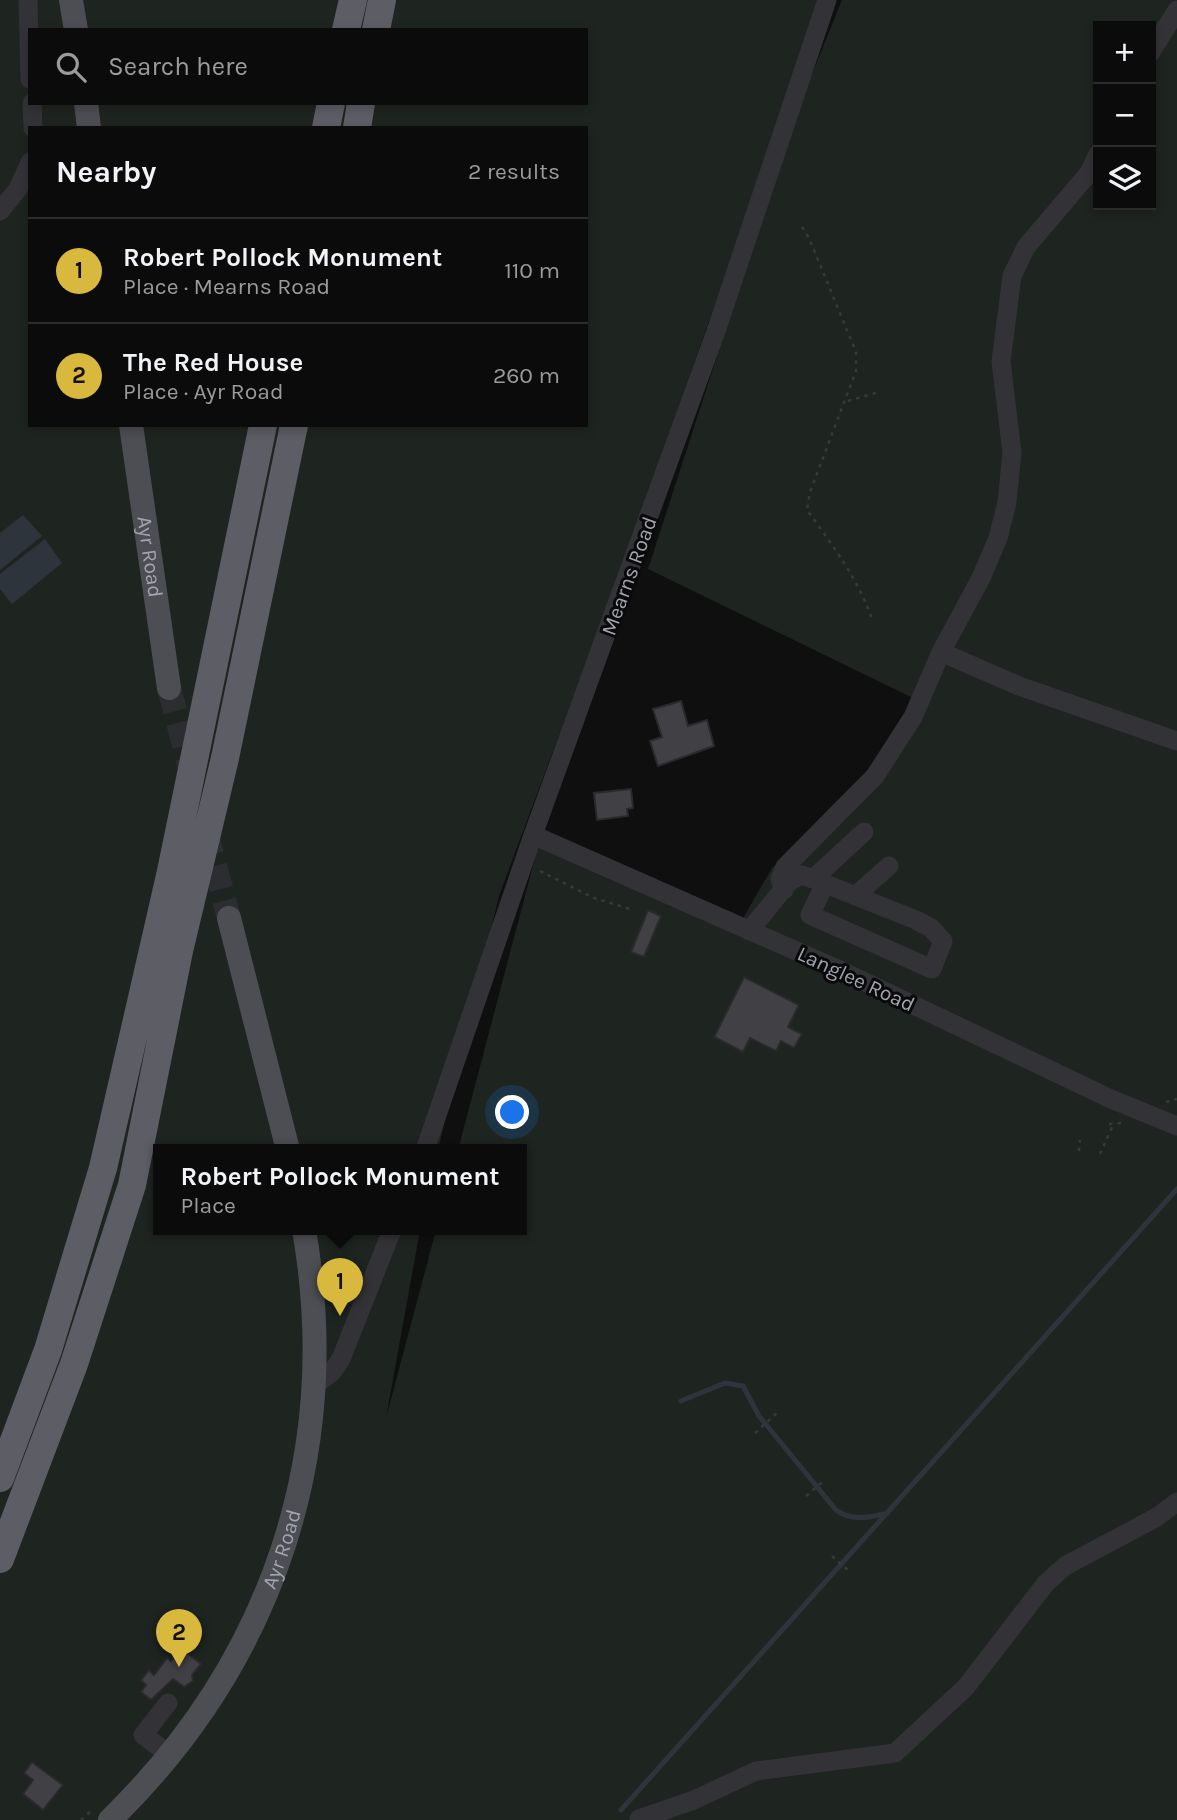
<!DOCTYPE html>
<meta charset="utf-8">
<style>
:root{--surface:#0b0b0c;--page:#141415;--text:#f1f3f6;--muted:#9a9b9d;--line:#2b2b2d;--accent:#d9b83e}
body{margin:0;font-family:Karla,sans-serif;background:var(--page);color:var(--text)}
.controls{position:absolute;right:21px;top:21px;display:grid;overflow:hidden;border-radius:0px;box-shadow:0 4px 10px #0003}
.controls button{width:63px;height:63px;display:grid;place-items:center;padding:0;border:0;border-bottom:2px solid var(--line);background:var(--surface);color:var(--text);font:35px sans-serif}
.you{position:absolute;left:513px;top:1113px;width:24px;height:24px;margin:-18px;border:5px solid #fff;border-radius:50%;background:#1a73e8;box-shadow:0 0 0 10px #1a73e833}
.badge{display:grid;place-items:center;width:46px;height:46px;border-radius:50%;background:var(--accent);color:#111;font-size:23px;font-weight:700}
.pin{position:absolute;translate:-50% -58px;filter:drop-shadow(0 2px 4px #0008)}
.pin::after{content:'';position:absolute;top:37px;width:24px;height:21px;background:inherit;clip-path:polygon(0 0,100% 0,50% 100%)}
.popup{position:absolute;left:153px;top:1144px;width:374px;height:91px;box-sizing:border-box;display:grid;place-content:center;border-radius:0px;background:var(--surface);filter:drop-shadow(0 2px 5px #0005);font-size:23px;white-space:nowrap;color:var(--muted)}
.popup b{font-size:26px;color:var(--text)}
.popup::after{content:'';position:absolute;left:50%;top:100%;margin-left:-14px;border:14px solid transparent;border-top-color:var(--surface)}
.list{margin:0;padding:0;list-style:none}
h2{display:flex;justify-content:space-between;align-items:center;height:91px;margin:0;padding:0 28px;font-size:30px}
h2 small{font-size:23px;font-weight:400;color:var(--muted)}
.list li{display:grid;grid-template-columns:46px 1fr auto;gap:21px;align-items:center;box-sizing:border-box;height:105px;padding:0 28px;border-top:2px solid var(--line)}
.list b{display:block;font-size:26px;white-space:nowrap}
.list p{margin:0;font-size:23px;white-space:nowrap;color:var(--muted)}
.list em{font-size:23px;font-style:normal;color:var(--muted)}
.icon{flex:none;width:38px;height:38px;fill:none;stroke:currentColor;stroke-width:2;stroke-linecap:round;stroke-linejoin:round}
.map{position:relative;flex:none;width:1177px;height:1820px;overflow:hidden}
.search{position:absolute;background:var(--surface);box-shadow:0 4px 10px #0003;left:28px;top:28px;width:560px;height:77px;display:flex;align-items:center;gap:18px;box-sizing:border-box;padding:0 24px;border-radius:0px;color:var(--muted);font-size:26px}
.panel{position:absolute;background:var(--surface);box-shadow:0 4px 10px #0003;left:28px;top:126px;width:560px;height:301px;border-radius:0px}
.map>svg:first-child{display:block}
.green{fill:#1e241f;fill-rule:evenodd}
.water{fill:#2e343b}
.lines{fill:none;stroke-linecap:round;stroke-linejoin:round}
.stream{stroke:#2e343b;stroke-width:5}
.building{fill:#414145;stroke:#2a292c;stroke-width:2}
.major-tunnel{stroke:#2c2d30;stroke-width:24;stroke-dasharray:24 12;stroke-linecap:butt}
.path{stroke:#39393d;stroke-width:2.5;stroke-dasharray:3.5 5;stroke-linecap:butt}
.minor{stroke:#333337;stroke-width:19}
.major{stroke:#4d4e53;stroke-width:24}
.highway{stroke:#5d5e65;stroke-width:28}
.labels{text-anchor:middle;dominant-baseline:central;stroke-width:6;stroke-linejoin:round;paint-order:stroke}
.street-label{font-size:21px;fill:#a2a4af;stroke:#0a0a0b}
</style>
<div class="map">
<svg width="1177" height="1820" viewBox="0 0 1177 1820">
<rect width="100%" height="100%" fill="#0f0f10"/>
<!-- green -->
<path class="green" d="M0,0H818L718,296L612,593L499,896L438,1150H158V1230H420L386,1418L436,1230H522V1150H458L541,835L742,920L772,868L853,791L917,700L648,569L795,116L842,0H1177V1820H0ZM1098,26H1151V205H1098ZM30,30H586V103H30ZM30,128H586V425H30Z"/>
<!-- water -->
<path class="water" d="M23,515L42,536L0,570V533Z
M45,539L62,563L12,604L0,589V574Z"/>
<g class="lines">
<!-- stream -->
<path class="stream" d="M681,1401L725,1383L743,1386L759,1416L836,1510C852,1522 870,1517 888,1513
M621,1810L1177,1189"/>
</g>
<!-- building -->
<path class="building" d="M681,701L688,726L707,720L714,746L658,766L650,741L662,737L653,709Z
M631,789L633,808L627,809L628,816L597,820L594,793Z
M648,910L661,916L644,957L631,952Z
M744,977L799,1005L788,1027L802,1034L794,1048L781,1041L776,1051L750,1038L743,1052L714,1037Z
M181,1648L201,1664L192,1675L193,1681L184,1687L173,1679L151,1700L141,1692L146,1685L141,1680L149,1670L154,1675L167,1658L171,1661Z
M32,1762L63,1785L43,1810L23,1794L33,1780L24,1773Z"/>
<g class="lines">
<!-- major-tunnel -->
<path class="major-tunnel" d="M169,688L192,776
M206,831L229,918"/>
<!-- path -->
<path class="path" d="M802,227L809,238L856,352V371L810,492L807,510C833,546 859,580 873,622
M848,401L879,392
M540,871L594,898L630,909
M1166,1102L1177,1099
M1109,1124L1122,1123
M1079,1151L1080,1140
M1100,1154L1113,1125
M755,1433L778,1412
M806,1496L825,1480
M832,1556L849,1571
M81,1820L92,1810"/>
<!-- minor -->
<path class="minor" d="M28,0L30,79
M1151,52L1177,10
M32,103L33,128
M0,211L18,189L30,162
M941,652L1019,686L1177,741
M533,835L844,972L1111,1099L1177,1126
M813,879L864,832
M784,890L780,879L785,867L875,776L913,717L941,652L981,578L998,538L1007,502L1012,452L1001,361L1012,276L1026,247L1089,173L1098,154
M855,896L889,866
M749,931L790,881L802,875L813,879L916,920L931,928L943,941L932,969L810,915L825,884
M425,1150L533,835L716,331L827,0
M314,1386L332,1372L341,1359L392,1230
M168,1703L143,1735L170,1755
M639,1819L694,1800L756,1771L895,1753L966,1687L1046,1583L1065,1566L1157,1517L1177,1502"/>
<!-- major -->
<g class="major">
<path d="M71,0L76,30"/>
<path d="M86,103L89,128"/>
<path id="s1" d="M131,425L169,688"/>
<path d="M229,918L288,1150"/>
<path id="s2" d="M110,1820C272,1662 343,1454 304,1230"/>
</g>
<!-- highway -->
<path class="highway" d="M346,30L353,0
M376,30L382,0
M326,128L331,103
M357,128L361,103
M0,1478L48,1350L103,1168L170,876L263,425
M0,1559L74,1364L132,1185L179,951L225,758L294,425"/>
</g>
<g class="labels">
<!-- street labels -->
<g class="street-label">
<text stroke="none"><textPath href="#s1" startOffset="133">Ayr Road</textPath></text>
<text transform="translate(629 576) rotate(-70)">Mearns Road</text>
<text transform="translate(856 979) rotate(25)">Langlee Road</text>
<text stroke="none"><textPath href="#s2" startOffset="324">Ayr Road</textPath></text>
</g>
</g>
</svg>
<div class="controls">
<button>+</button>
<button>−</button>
<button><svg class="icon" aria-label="layers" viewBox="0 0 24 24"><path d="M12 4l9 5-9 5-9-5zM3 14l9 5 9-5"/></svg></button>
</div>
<div class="you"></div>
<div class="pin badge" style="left:340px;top:1316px">1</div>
<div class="popup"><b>Robert Pollock Monument</b>Place</div>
<div class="pin badge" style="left:179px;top:1667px">2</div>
<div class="search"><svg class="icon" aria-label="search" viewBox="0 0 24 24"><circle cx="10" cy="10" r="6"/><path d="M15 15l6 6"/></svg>Search here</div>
<section class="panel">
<h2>Nearby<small>2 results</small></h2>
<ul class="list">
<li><span class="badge">1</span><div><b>Robert Pollock Monument</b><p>Place · Mearns Road</p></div><em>110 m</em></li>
<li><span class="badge">2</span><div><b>The Red House</b><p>Place · Ayr Road</p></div><em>260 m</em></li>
</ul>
</section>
</div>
